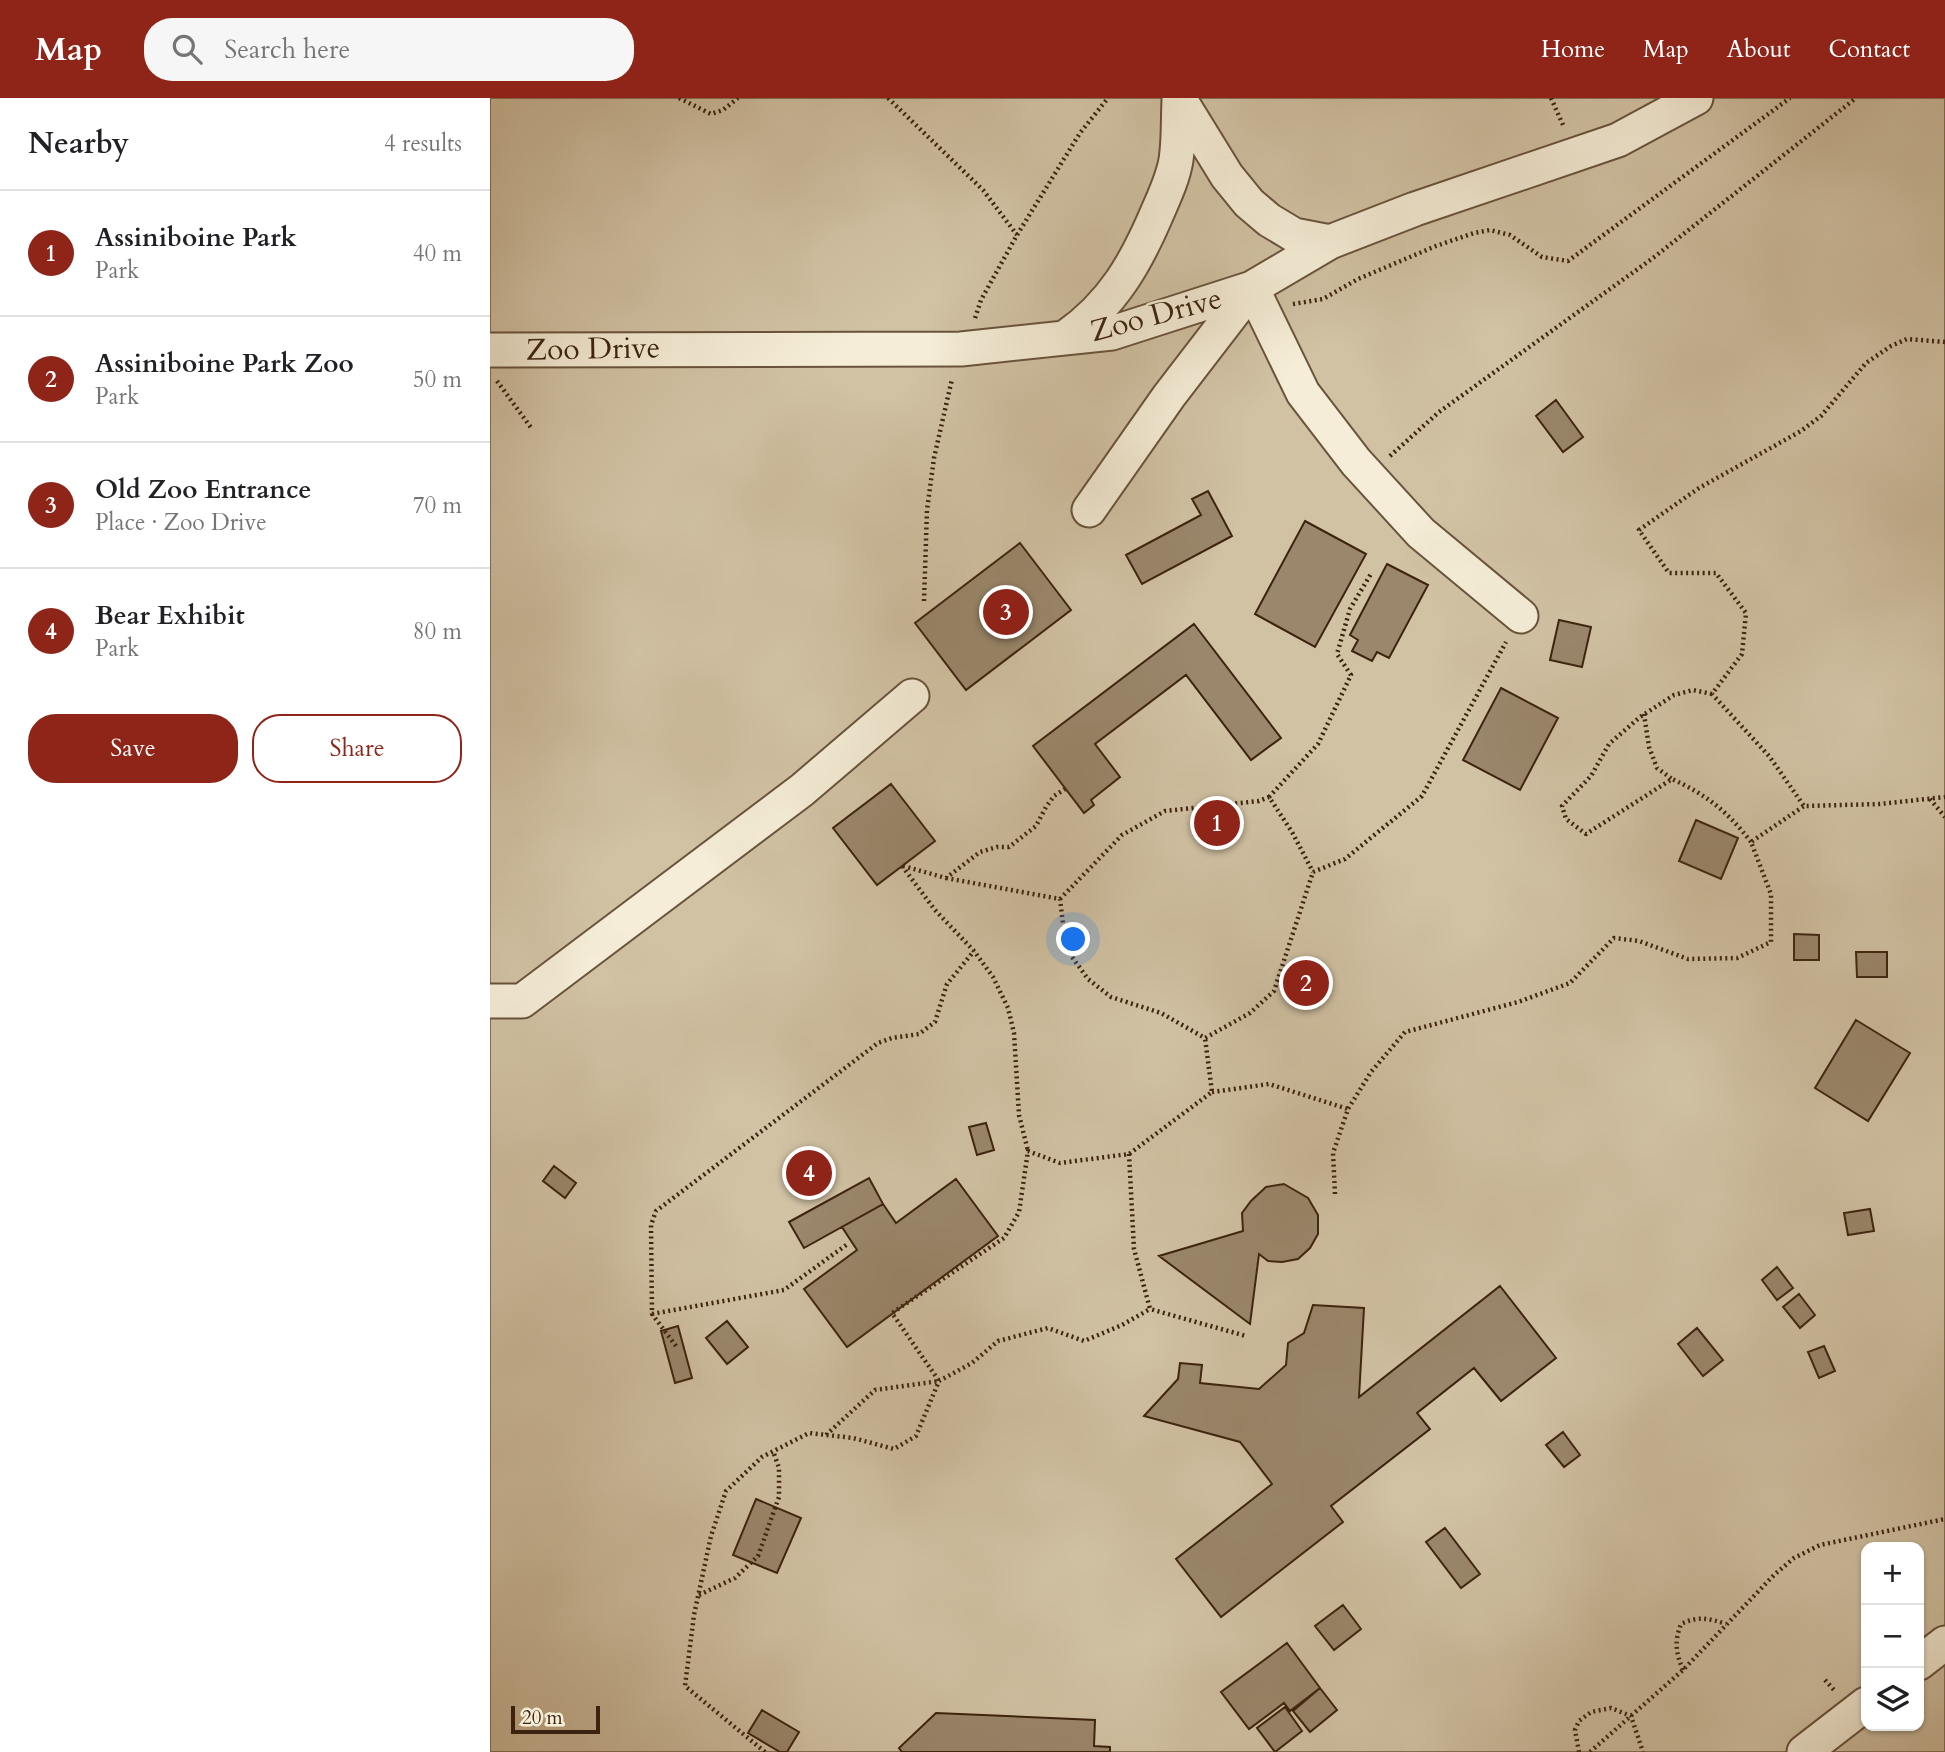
<!DOCTYPE html>
<meta charset="utf-8">
<style>
:root{--surface:#fff;--page:#f6f6f6;--text:#202124;--muted:#757577;--line:#e0e0e0;--accent:#8f2418}
body{margin:0;font-family:Cardo,serif;background:var(--page);color:var(--text)}
.controls{position:absolute;right:21px;bottom:21px;display:grid;overflow:hidden;border-radius:14px;box-shadow:0 2px 5px #0004}
.controls button{width:63px;height:63px;display:grid;place-items:center;padding:0;border:0;border-bottom:2px solid var(--line);background:var(--surface);color:var(--text);font:35px sans-serif}
.scale{position:absolute;left:21px;bottom:18px;width:89px;box-sizing:border-box;padding-left:7px;border:4px solid #3c230f;border-top:0;font-size:19px;line-height:24px;white-space:nowrap;color:#3c230f;-webkit-text-stroke:5px #f5edd7;paint-order:stroke}
.you{position:absolute;left:584px;top:842px;width:24px;height:24px;margin:-18px;border:5px solid #fff;border-radius:50%;background:#1a73e8;box-shadow:0 0 0 10px #1a73e833}
.badge{display:grid;place-items:center;width:46px;height:46px;border-radius:50%;background:var(--accent);color:#fff;font-size:23px;font-weight:700}
.pin{position:absolute;translate:-50% -50%;border:4px solid #fff;box-shadow:0 2px 7px #0006}
.list{margin:0;padding:0;list-style:none}
h2{display:flex;justify-content:space-between;align-items:center;height:91px;margin:0;padding:0 28px;font-size:30px}
h2 small{font-size:23px;font-weight:400;color:var(--muted)}
.list li{display:grid;grid-template-columns:46px 1fr auto;gap:21px;align-items:center;box-sizing:border-box;height:126px;padding:0 28px;border-top:2px solid var(--line)}
.list b{display:block;font-size:26px;white-space:nowrap}
.list p{margin:0;font-size:23px;white-space:nowrap;color:var(--muted)}
.list em{font-size:23px;font-style:normal;color:var(--muted)}
.actions{display:flex;gap:14px;padding:21px 28px}
.actions a{flex:1;padding:16px 0;border:2px solid var(--accent);border-radius:28px;text-align:center;font-size:24px;color:var(--accent)}
.actions .main{background:var(--accent);color:#fff}
.icon{flex:none;width:38px;height:38px;fill:none;stroke:currentColor;stroke-width:2;stroke-linecap:round;stroke-linejoin:round}
.map{position:relative;flex:none;width:1455px;height:1654px;overflow:hidden}
header{display:flex;align-items:center;gap:42px;box-sizing:border-box;height:98px;padding:0 35px;background:var(--accent);color:#fff}
header strong{font-size:33px}
nav{display:flex;gap:38px;margin-inline-start:auto;font-size:24px}
.search{width:490px;height:63px;background:var(--page);display:flex;align-items:center;gap:18px;box-sizing:border-box;padding:0 24px;border-radius:28px;color:var(--muted);font-size:26px}
main{display:flex}
aside{flex:1;background:var(--surface)}
.map>svg:first-child{display:block}
.green{fill:#d1c2a4;stroke:#86725a;stroke-width:2;fill-rule:evenodd}
.building{fill:#9a876c;stroke:#3c230f;stroke-width:2}
.lines{fill:none;stroke-linecap:round;stroke-linejoin:round}
.minor-casing{stroke:#69533c;stroke-width:37}
.path{stroke:#3c230f;stroke-width:4.5;stroke-dasharray:2 3.5;stroke-linecap:butt}
.minor{stroke:#f5edd7;stroke-width:33}
.labels{text-anchor:middle;dominant-baseline:central;stroke-width:5;stroke-linejoin:round;paint-order:stroke}
.street-label{font-size:30px;fill:#3c230f;stroke:#f5edd7}
</style>
<header>
<strong>Map</strong>
<div class="search"><svg class="icon" aria-label="search" viewBox="0 0 24 24"><circle cx="10" cy="10" r="6"/><path d="M15 15l6 6"/></svg>Search here</div>
<nav><a>Home</a><a>Map</a><a>About</a><a>Contact</a></nav>
</header>
<main>
<aside>
<h2>Nearby<small>4 results</small></h2>
<ul class="list">
<li><span class="badge">1</span><div><b>Assiniboine Park</b><p>Park</p></div><em>40 m</em></li>
<li><span class="badge">2</span><div><b>Assiniboine Park Zoo</b><p>Park</p></div><em>50 m</em></li>
<li><span class="badge">3</span><div><b>Old Zoo Entrance</b><p>Place · Zoo Drive</p></div><em>70 m</em></li>
<li><span class="badge">4</span><div><b>Bear Exhibit</b><p>Park</p></div><em>80 m</em></li>
</ul>
<div class="actions"><a class="main">Save</a><a>Share</a></div>
</aside>
<div class="map">
<svg width="1455" height="1654" viewBox="0 0 1455 1654">
<rect width="100%" height="100%" fill="#f0e3c2"/>
<filter id="stains"><feTurbulence type="fractalNoise" baseFrequency=".00286" numOctaves="4"/><feColorMatrix values="0 0 0 0 .2 0 0 0 0 .09 0 0 0 0 .02 0 0 0 .5 -.17"/></filter>
<radialGradient id="worn" r=".72"><stop offset=".6" stop-color="#630" stop-opacity="0"/><stop offset="1" stop-color="#630" stop-opacity=".3"/></radialGradient>
<!-- green -->
<path class="green" d="M0,0H1455V1654H0ZM1376,1449H1429V1628H1376Z"/>
<!-- building -->
<path class="building" d="M1066,302L1093,339L1073,354L1046,318Z
M718,393L742,438L652,486L636,457L711,417L702,401Z
M815,423L876,456L825,549L765,516Z
M530,445L581,512L476,592L425,525Z
M897,466L938,487L899,560L887,554L882,563L862,553L868,542L860,537Z
M1069,522L1101,529L1092,569L1060,562Z
M704,526L791,640L761,662L696,577L605,646L630,679L601,702L604,707L594,715L543,648Z
M1011,590L1068,620L1030,692L973,662Z
M401,686L445,743L387,787L343,730Z
M1206,722L1248,740L1231,781L1189,763Z
M1304,836L1329,837V862H1304Z
M1366,854H1397V879H1367Z
M1366,922L1420,955L1378,1023L1325,990Z
M496,1025L504,1052L487,1057L479,1029Z
M64,1068L86,1085L75,1100L53,1083Z
M379,1080L393,1106L314,1150L299,1124Z
M466,1081L508,1138L357,1249L314,1191L367,1152L352,1129L393,1106L406,1125Z
M794,1086L818,1100L828,1117V1136L820,1150L808,1161L792,1164L778,1163L769,1156L760,1226L669,1158L753,1133L752,1115L761,1103L776,1089Z
M1380,1111L1384,1133L1358,1137L1354,1115Z
M1287,1169L1303,1190L1287,1202L1272,1182Z
M1010,1188L1066,1260L1011,1303L984,1270L927,1315L940,1331L841,1408L853,1424L731,1519L686,1461L782,1386L750,1344L654,1318L688,1281L690,1265L712,1267L710,1285L769,1291L796,1267L798,1245L814,1235L823,1207L874,1210L869,1299Z
M1309,1196L1325,1217L1310,1230L1293,1209Z
M237,1223L258,1249L237,1266L216,1240Z
M188,1228L202,1280L185,1285L171,1233Z
M1207,1230L1233,1262L1213,1278L1188,1246Z
M1334,1248L1345,1273L1329,1280L1318,1254Z
M1073,1334L1090,1357L1074,1369L1056,1347Z
M266,1401L311,1420L287,1475L243,1457Z
M955,1430L990,1476L971,1490L936,1444Z
M853,1507L871,1531L844,1552L825,1528Z
M797,1545L830,1590L800,1613L794,1605L759,1631L731,1594Z
M830,1590L847,1612L820,1634L803,1613Z
M795,1609L812,1633L785,1654L767,1630Z
M272,1612L309,1634L297,1654H290L258,1635Z
M446,1615L605,1622L604,1648L620,1649V1654H412L409,1650Z"/>
<g class="lines">
<defs>
<path id="minor" d="M689,0L737,78L759,105L779,122L804,137L840,144
M576,239C623,206 646,165 668,113C675,97 683,80 686,62C689,42 688,22 689,2
M0,252L471,251L622,235L762,190L840,144L925,111L1128,42L1206,0
M599,412L679,298L762,190L813,295L866,364L931,435L1031,518
M0,903H32L312,692L422,598
M1429,1565L1455,1545
M1314,1654L1376,1606"/>
</defs>
<!-- minor casing -->
<use href="#minor" class="minor-casing"/>
<!-- path -->
<path class="path" d="M189,0L221,16L233,12L248,0
M398,0L493,92L527,137
M1061,0L1073,27
M803,206L833,201L868,181L946,148L984,135L1000,132L1020,137L1052,159L1078,163L1300,0
M485,220L491,202L527,137L590,35L618,0
M1455,244L1417,241L1401,248L1376,265L1331,318L1311,333L1209,390L1149,432L1179,475H1226L1256,515L1252,556L1222,596L1279,658L1314,708L1390,706L1455,699
M7,283L42,331
M900,358L949,314L1163,160L1366,0
M434,503L437,412L444,360L462,281
M1222,596L1203,592L1184,597L1150,619L1119,646L1101,678L1072,708L1076,721L1096,736L1182,681C1217,697 1238,714 1261,744
M1154,616L1159,649L1167,670L1182,681
M779,699L828,646L861,577L847,556L860,511L882,474
M1440,701L1455,719
M412,768L445,812L484,853L503,879L518,910L524,935L529,1017L538,1053
M413,768L456,780L490,754L507,749H519L546,728L556,709L564,698L575,691
M456,780L570,801L575,843L582,859L598,881L621,899L671,915L715,940L760,915L784,893L823,774L855,761L932,698L1016,544
M570,801L632,737L675,713L769,703L779,699L802,734L823,774
M722,994L779,986L858,1011
M639,1056L644,1151L660,1211L756,1238
M845,1096L843,1055L858,1011L881,974L915,934L1028,904L1080,885L1124,840L1149,843L1198,861L1247,860L1281,844V796L1261,744L1314,708
M162,1216L294,1192L359,1145
M186,1248L162,1216L161,1127L166,1113L388,945L402,940L429,936L445,924L457,886L484,853
M336,1337L385,1292L449,1283L402,1215L514,1140L529,1114L538,1053L570,1065L639,1056L722,994L715,940
M209,1497L245,1480L268,1458L289,1399V1370L283,1353
M1193,1572C1186,1555 1184,1544 1191,1526C1208,1518 1218,1520 1236,1526
M1335,1582L1345,1593
M275,1654L195,1588L204,1517L221,1438L236,1393L272,1359L319,1335L363,1340L404,1351L426,1338L449,1283L482,1265L508,1243L558,1230L594,1243L632,1227L660,1211
M1089,1654L1085,1632L1089,1623L1101,1614L1121,1610L1141,1618L1153,1654
M1100,1654L1193,1572L1284,1477L1304,1460L1330,1447L1455,1421"/>
<!-- minor -->
<use href="#minor" class="minor"/>
</g>
<g class="labels">
<!-- street labels -->
<g class="street-label">
<text transform="translate(666 217) rotate(-15)">Zoo Drive</text>
<text transform="translate(103 251) rotate(-1)">Zoo Drive</text>
</g>
</g>
<rect width="100%" height="100%" filter="url(#stains)"/>
<rect width="100%" height="100%" fill="url(#worn)"/>
</svg>
<div class="controls">
<button>+</button>
<button>−</button>
<button><svg class="icon" aria-label="layers" viewBox="0 0 24 24"><path d="M12 4l9 5-9 5-9-5zM3 14l9 5 9-5"/></svg></button>
</div>
<div class="scale">20 m</div>
<div class="you"></div>
<div class="pin badge" style="left:727px;top:725px">1</div>
<div class="pin badge" style="left:816px;top:885px">2</div>
<div class="pin badge" style="left:516px;top:514px">3</div>
<div class="pin badge" style="left:319px;top:1075px">4</div>
</div>
</main>
